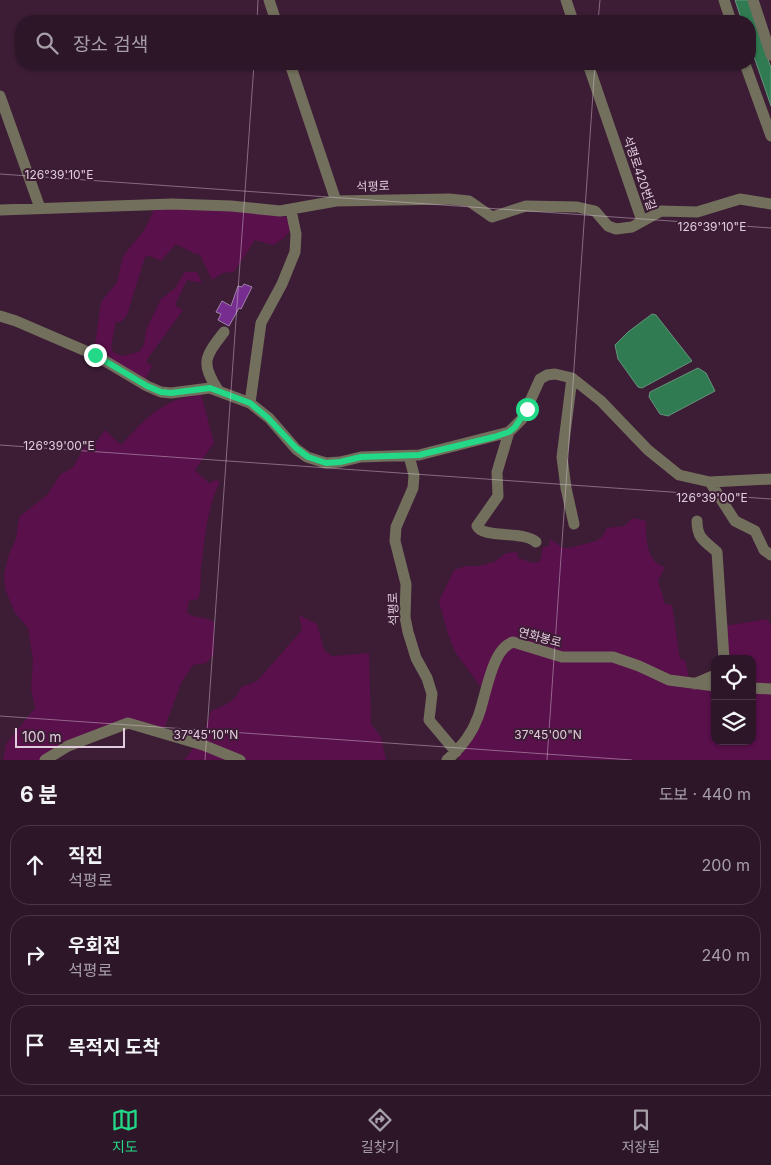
<!DOCTYPE html>
<html lang="ko">
<meta charset="utf-8">
<style>
:root{--surface:#2d1628;--page:#351f30;--text:#f1f3f6;--muted:#a79fa8;--line:#483545;--accent:#23d886}
body{margin:0;font-family:Inter,"Noto Sans KR",sans-serif;background:var(--page);color:var(--text)}
.controls{position:absolute;right:15px;bottom:15px;display:grid;overflow:hidden;border-radius:10px;box-shadow:0 1px 4px #0004}
.controls button{width:45px;height:45px;display:grid;place-items:center;padding:0;border:0;border-bottom:1px solid var(--line);background:var(--surface);color:var(--text);font:25px sans-serif}
.scale{position:absolute;left:15px;bottom:12px;width:110px;box-sizing:border-box;padding-left:5px;border:2px solid #e1ccdb;border-top:0;font-size:14px;line-height:18px;white-space:nowrap;color:#e1ccdb;-webkit-text-stroke:4px #3c1d35;paint-order:stroke}
.stop{position:absolute;width:15px;height:15px;margin:-11px;border:4px solid #23d886;border-radius:50%;background:#fff}
.stop.end{background:#23d886;border-color:#fff;box-shadow:0 1px 5px #0008}
.list{margin:0;padding:0;list-style:none}
h2{display:flex;justify-content:space-between;align-items:center;height:65px;margin:0;padding:0 20px;font-size:21px}
h2 small{font-size:16px;font-weight:400;color:var(--muted)}
.list li{display:grid;grid-template-columns:32px 1fr auto;gap:15px;align-items:center;box-sizing:border-box;height:80px;margin:0 10px 10px;padding:0 10px;border:1px solid var(--line);border-radius:20px}
.list b{display:block;font-size:19px;white-space:nowrap}
.list p{margin:0;font-size:16px;white-space:nowrap;color:var(--muted)}
.list em{font-size:16px;font-style:normal;color:var(--muted)}
.icon{flex:none;width:28px;height:28px;fill:none;stroke:currentColor;stroke-width:2;stroke-linecap:round;stroke-linejoin:round}
.map{position:relative;flex:none;width:771px;height:760px;overflow:hidden}
.search{position:absolute;background:var(--surface);box-shadow:0 1px 4px #0004;left:15px;right:15px;top:15px;height:55px;display:flex;align-items:center;gap:12px;box-sizing:border-box;padding:0 18px;border-radius:20px;color:var(--muted);font-size:19px}
.sheet{height:335px;background:var(--surface)}
nav{display:flex;justify-content:space-around;align-items:center;box-sizing:border-box;height:70px;border-top:1px solid var(--line);background:var(--surface);font-size:14px;color:var(--muted)}
nav a{display:grid;justify-items:center;gap:2px}
nav .on{color:var(--accent)}
.map>svg:first-child{display:block}
.green{fill:#59104b}
.water{fill:#307b52;stroke:#65937b}
.building{fill:#772c8f;stroke:#9e84a8}
.lines{fill:none;stroke-linecap:round;stroke-linejoin:round}
.minor{stroke:#736f5d;stroke-width:11}
.route{stroke:#23d886;stroke-width:6}
.ticks{fill:none;stroke:#e1ccdb;stroke-width:1;stroke-opacity:0.45}
.labels{text-anchor:middle;dominant-baseline:central;stroke-width:4;stroke-linejoin:round;paint-order:stroke}
.street-label{font-size:12px;fill:#e1ccdb;stroke:#3c1d35}
.ticks-label{font-size:12px;text-anchor:middle;fill:#e1ccdb;stroke:#3c1d35;stroke-width:4;stroke-linejoin:round;paint-order:stroke}
</style>
<div class="map">
<svg width="771" height="760" viewBox="0 0 771 760">
<rect width="100%" height="100%" fill="#3c1d35"/>
<!-- green -->
<path class="green" d="M155,207L246,212L288,217L292,228L284,238L273,245L255,240L234,272L223,273L212,280L200,255L193,253L176,244L161,261L150,256L145,257L127,315L121,322H116L111,346L113,352L122,356L139,352L144,344L146,330L161,299L175,288L185,272H197L202,283L187,280L175,305L183,310L146,361L152,366L145,380L94,352L101,302L117,282L123,256L145,229Z
M201,394L214,443L195,470L209,483L216,480L220,482C207,507 205,539 201,567C200,579 202,588 198,599L189,601L187,613C195,619 203,615 214,622V654L206,663L193,665L182,681L164,729L133,720L41,760H3L6,744L35,708L31,689L33,661L28,628L15,613L5,589L4,574L9,554L16,539L19,517L48,494L60,475L73,467L85,446L97,441L105,430L121,445C147,417 161,400 201,394Z
M633,518L646,521C645,537 647,563 665,567L658,581L665,604L672,605L680,659L685,660L691,686L715,678V741H752V659H727L724,626L767,619L771,626V760H460L458,757L483,690L455,652L447,631L439,601L454,570L466,566H479L494,562L506,553L517,552L518,558L533,563L540,561L543,547L549,546L550,539L563,548H569L596,541L602,537L607,528L624,526Z
M299,615L317,624L324,650L332,656L369,653L371,724L381,737L386,760H184L203,736L211,711C225,705 236,702 241,687L257,681L302,630Z"/>
<!-- water -->
<path class="water" d="M735,0H748L771,68V106L750,45V21H742Z
M652,314L656,315L692,361L642,388L638,387L618,359L615,345L628,332Z
M698,368L706,373L715,391L668,416L660,414L649,397L650,392Z"/>
<!-- building -->
<path class="building" d="M244,284L252,287L241,309L239,308L229,326L218,320L221,314L216,312L222,301L231,306L238,286L242,287Z"/>
<g class="lines">
<!-- minor -->
<path class="minor" d="M269,0L276,21
M566,0L573,21
M724,0L731,21
M753,0L771,55
M290,64L336,201
M588,64L642,221
M745,64L771,136
M0,96L40,208
M0,210L172,204L231,206L280,211L336,201L449,199L469,201L492,217L526,206L577,207L595,211L608,226L616,229L632,227L661,211L697,212L740,199L771,204
M0,316L16,321L95,355L147,386L161,392L171,393L210,388L250,403L269,418L296,449L307,457L326,463L340,462L361,457L419,455L509,432L522,419L540,379L547,375L555,374L572,378L601,401L648,450L679,475L710,482L771,479
M572,378L562,457L566,488L574,524
M218,390C200,362 205,357 224,332
M250,403L261,323L282,284L295,252L296,234L291,210
M509,432L497,472L498,496L477,526C483,539 522,530 536,542
M409,456L414,475L413,488L396,527L395,541L406,584L405,617L408,632L416,658L427,678L432,694L429,720L456,752
M710,482L735,521L755,531L764,550L771,555
M697,521C697,539 705,541 717,552L724,659
M694,684L715,675
M752,688L771,689
M45,760L68,746L128,723L203,745L240,760
M447,760C461,748 472,734 478,717C486,697 491,649 513,642L562,657H613L639,666L669,680L715,686"/>
</g>
<g class="lines">
<!-- route -->
<path class="route" d="M95,355L147,386L161,392L171,393L210,388L250,403L268,418L296,448L308,457L326,463L340,462L361,457L419,455L494,437L509,432L515,427L527,409"/>
</g>
<!-- ticks -->
<path class="ticks" d="M257,21L258,0M598,21L600,0M0,174L771,228M0,445L771,499M0,716L632,760M205,760L254,64M547,760L595,64"/>
<g class="labels">
<!-- street labels -->
<g class="street-label">
<text transform="translate(640 173) rotate(71)">석평로420번길</text>
<text transform="translate(373 186) rotate(-2)">석평로</text>
<text transform="translate(393 609) rotate(-92)">석평로</text>
<text transform="translate(540 637) rotate(15)">연화봉로</text>
</g>
</g>
<g class="ticks-label">
<text x="59" y="179">126°39'10"E</text>
<text x="712" y="231">126°39'10"E</text>
<text x="59" y="450">126°39'00"E</text>
<text x="712" y="502">126°39'00"E</text>
<text x="206" y="739">37°45'10"N</text>
<text x="548" y="739">37°45'00"N</text>
</g>
</svg>
<div class="controls">
<button><svg class="icon" aria-label="locate" viewBox="0 0 24 24"><circle cx="12" cy="12" r="6"/><path d="M12 2v4M12 18v4M2 12h4M18 12h4"/></svg></button>
<button><svg class="icon" aria-label="layers" viewBox="0 0 24 24"><path d="M12 4l9 5-9 5-9-5zM3 14l9 5 9-5"/></svg></button>
</div>
<div class="scale">100 m</div>
<div class="stop" style="left:527px;top:409px"></div>
<div class="stop end" style="left:95px;top:355px"></div>
<div class="search"><svg class="icon" aria-label="search" viewBox="0 0 24 24"><circle cx="10" cy="10" r="6"/><path d="M15 15l6 6"/></svg>장소 검색</div>
</div>
<section class="sheet">
<h2>6 분<small>도보 · 440 m</small></h2>
<ul class="list">
<li><svg class="icon" aria-label="ahead" viewBox="0 0 24 24"><path d="M12 20V5M6 11l6-6 6 6"/></svg><div><b>직진</b><p>석평로</p></div><em>200 m</em></li>
<li><svg class="icon" aria-label="right" viewBox="0 0 24 24"><path d="M7 20v-9h11M14 6l5 5-5 5"/></svg><div><b>우회전</b><p>석평로</p></div><em>240 m</em></li>
<li><svg class="icon" aria-label="arrive" viewBox="0 0 24 24"><path d="M6 21V4h12l-3 4 3 4H6"/></svg><div><b>목적지 도착</b></div></li>
</ul>
</section>
<nav>
<a class="on"><svg class="icon" aria-label="map" viewBox="0 0 24 24"><path d="M3 6l6-2 6 2 6-2v14l-6 2-6-2-6 2zM9 4v14M15 6v14"/></svg>지도</a>
<a><svg class="icon" aria-label="directions" viewBox="0 0 24 24"><path d="M12 3l9 9-9 9-9-9zM9 14v-3h6M13 9l2 2-2 2"/></svg>길찾기</a>
<a><svg class="icon" aria-label="saved" viewBox="0 0 24 24"><path d="M7 4h10v16l-5-4-5 4z"/></svg>저장됨</a>
</nav>
